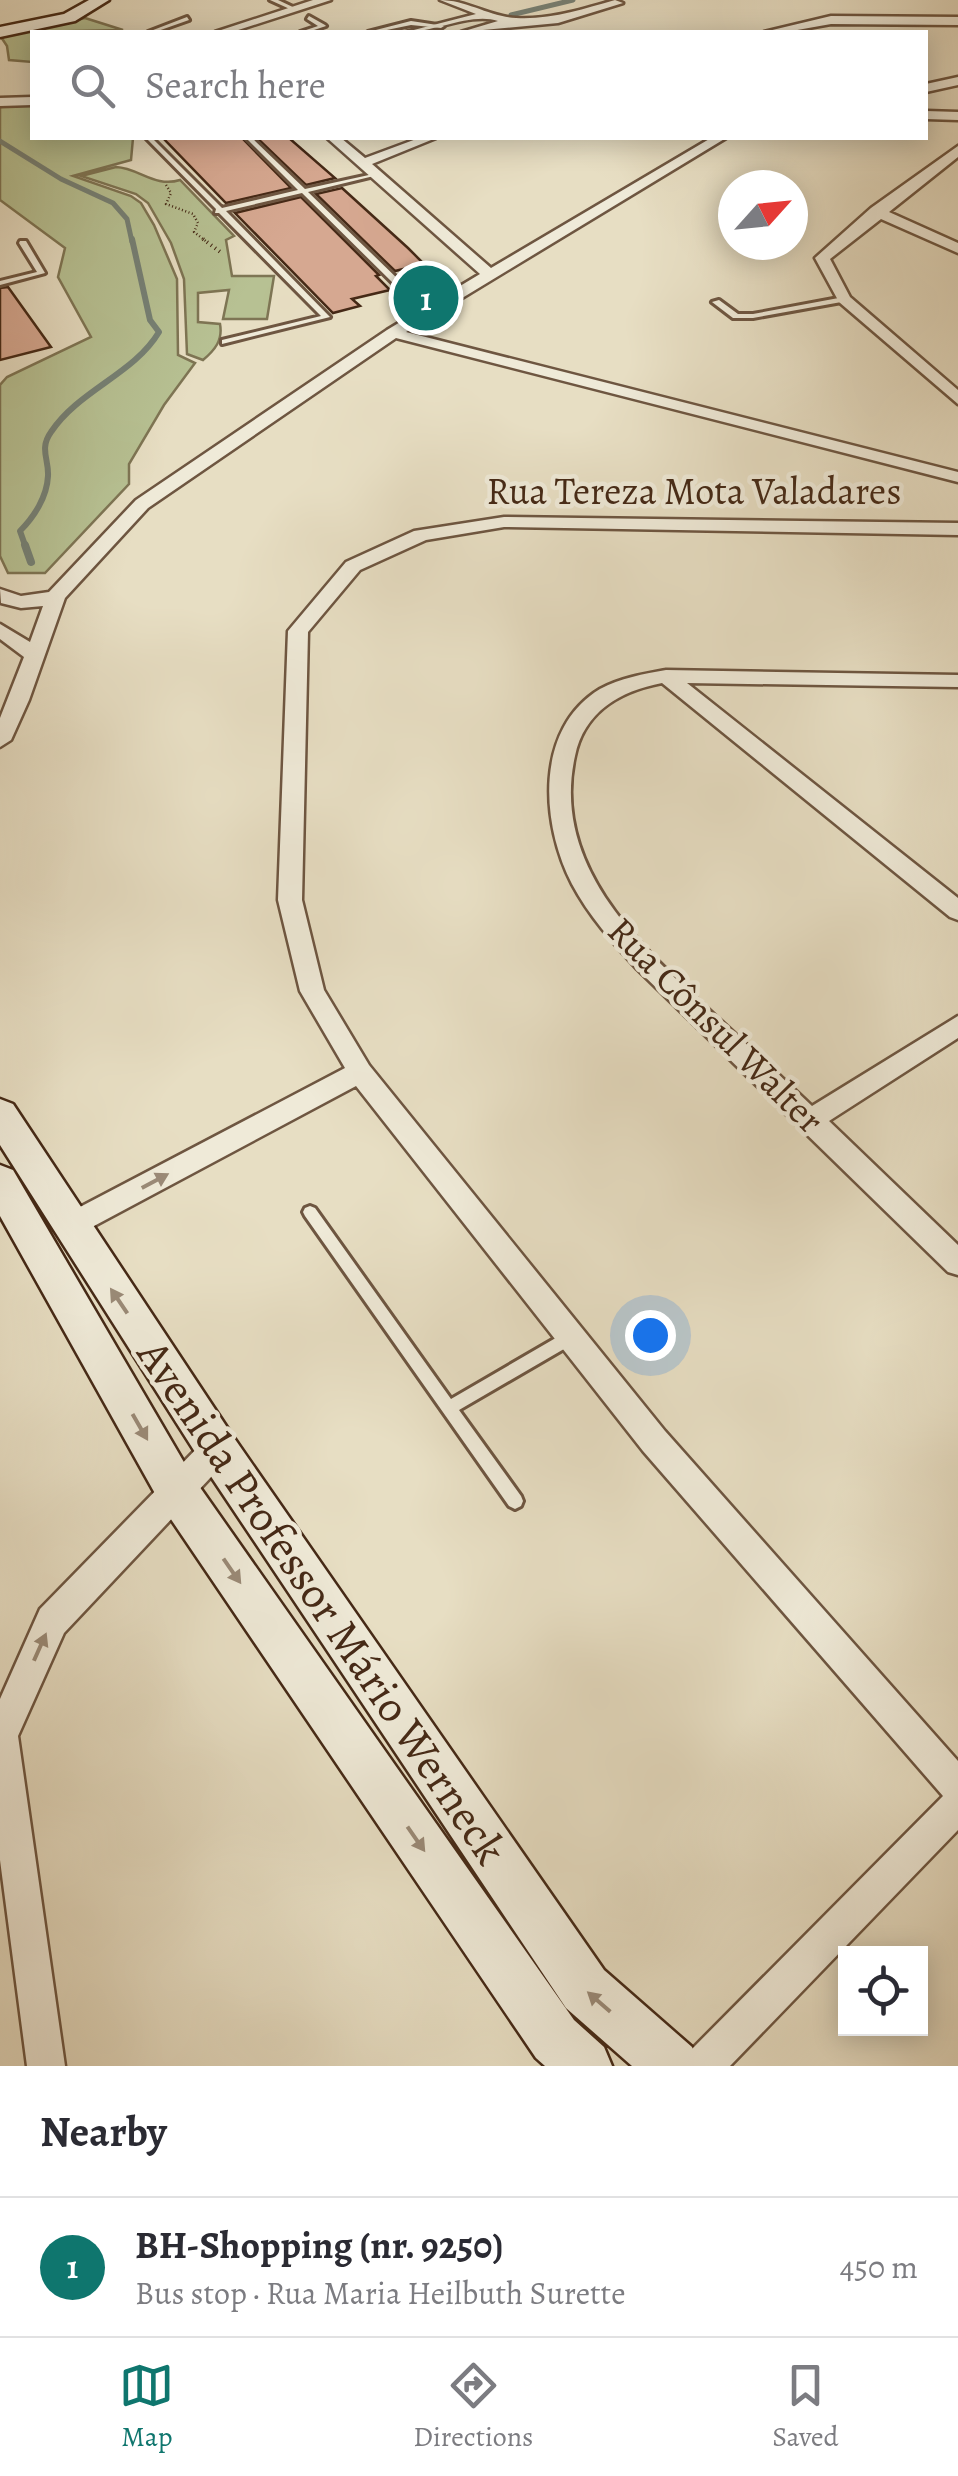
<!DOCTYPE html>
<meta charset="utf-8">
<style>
:root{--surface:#fff;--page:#f2f2f3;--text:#2b2b33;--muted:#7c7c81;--line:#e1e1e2;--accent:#0f766e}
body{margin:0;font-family:Alegreya,serif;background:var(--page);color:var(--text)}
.controls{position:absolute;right:30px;bottom:30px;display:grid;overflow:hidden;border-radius:0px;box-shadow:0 5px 25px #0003}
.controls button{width:90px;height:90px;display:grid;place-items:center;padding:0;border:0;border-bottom:2px solid var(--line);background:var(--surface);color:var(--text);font:50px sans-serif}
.compass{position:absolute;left:718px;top:170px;width:90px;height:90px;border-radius:50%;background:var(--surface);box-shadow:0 5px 25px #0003;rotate:63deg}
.you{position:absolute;left:650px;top:1335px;width:35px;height:35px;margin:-25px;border:8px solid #fff;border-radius:50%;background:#1a73e8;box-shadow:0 0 0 15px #1a73e833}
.badge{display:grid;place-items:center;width:65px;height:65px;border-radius:50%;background:var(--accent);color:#fff;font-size:32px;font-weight:700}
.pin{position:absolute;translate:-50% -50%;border:5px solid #fff;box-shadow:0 2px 10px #0006}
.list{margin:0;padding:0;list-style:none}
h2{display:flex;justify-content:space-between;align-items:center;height:130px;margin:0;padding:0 40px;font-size:42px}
h2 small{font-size:32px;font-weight:400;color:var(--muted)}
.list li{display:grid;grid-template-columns:65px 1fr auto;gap:30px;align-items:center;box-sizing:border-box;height:140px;padding:0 40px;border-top:2px solid var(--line)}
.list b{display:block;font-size:38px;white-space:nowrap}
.list p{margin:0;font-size:32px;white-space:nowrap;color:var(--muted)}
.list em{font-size:32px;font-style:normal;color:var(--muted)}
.icon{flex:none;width:55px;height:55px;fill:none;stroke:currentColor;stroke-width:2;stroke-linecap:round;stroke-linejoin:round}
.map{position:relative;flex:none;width:958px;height:2066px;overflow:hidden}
.search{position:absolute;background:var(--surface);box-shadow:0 5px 25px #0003;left:30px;right:30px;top:30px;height:110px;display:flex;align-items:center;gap:25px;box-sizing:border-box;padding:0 35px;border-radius:0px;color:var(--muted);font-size:38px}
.sheet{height:270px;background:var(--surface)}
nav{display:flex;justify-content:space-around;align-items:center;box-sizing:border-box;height:140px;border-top:2px solid var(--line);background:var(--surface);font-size:28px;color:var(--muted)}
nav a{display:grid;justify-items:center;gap:5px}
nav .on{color:var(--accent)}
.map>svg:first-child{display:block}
.green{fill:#b7c193;stroke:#7e7554;stroke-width:2.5}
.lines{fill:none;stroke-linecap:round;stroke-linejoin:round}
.stream-far2{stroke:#768176;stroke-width:5}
.stream-far1{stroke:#768176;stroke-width:6}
.stream{stroke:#768176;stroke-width:8}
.building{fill:#d6a891;stroke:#452916;stroke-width:2.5}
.service-casing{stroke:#6e5641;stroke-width:6}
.minor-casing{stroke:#6e5641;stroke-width:5}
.secondary-casing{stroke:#452916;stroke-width:5}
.path-far1{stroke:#452916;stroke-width:2.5;stroke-dasharray:1 2.5;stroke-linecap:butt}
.path{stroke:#452916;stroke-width:4;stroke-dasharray:1 4;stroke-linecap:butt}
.service{fill:#efead8;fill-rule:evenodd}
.minor{fill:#efead8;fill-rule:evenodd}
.secondary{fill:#efead8;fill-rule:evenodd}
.oneway{fill:#9a8a77}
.labels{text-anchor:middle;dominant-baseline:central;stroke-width:9;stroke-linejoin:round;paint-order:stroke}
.street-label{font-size:38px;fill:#452916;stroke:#efead8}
.near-street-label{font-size:45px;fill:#452916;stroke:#efead8}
</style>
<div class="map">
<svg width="958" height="2066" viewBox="0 0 958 2066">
<rect width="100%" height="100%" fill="#e7dec3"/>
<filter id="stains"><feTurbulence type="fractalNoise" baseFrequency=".002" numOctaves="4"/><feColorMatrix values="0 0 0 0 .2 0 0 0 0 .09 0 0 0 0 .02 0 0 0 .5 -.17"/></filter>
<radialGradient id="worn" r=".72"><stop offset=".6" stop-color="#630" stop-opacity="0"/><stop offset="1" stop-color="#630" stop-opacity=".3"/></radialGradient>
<!-- green -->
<path class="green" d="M85,18L123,30L32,32V62L9,60L7,46L1,37Z
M32,105V138H133L131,160L73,176L131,196L141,203L154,225L177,279L178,355L195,363L164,405L129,464V484L45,573H8L0,556V385L7,377L91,337L58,277L65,248L0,200V107Z
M116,167C139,168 155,188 180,180L234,236L226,240L232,276H274L267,319H223L229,290L198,293V322L220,324C223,340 215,350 203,360L187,354L184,279L171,243L148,203L136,194L81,176Z"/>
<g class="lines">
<!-- stream-far2 -->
<path class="stream-far2" d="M511,15L573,0
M0,141L61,179L113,203L127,219L132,242"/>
<!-- stream-far1 -->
<path class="stream-far1" d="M26,548L20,531C34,517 47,497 48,476C49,459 39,449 51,432C79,390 134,374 159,332L150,320L132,239"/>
<!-- stream -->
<path class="stream" d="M25,545L31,562"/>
</g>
<!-- building -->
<path class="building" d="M163,138H242L291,188L226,203Z
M257,138H289L335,178L306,185Z
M342,188L408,248L424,264L395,271L316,194Z
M301,197L379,275L376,276L390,290L352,299L360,306L333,313L235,213Z
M8,287L51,347L0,360V288Z"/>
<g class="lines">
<defs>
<path id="service" d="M270,0H278L297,9L292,10Z
M309,16L325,25L326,26L308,32H300L318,26L307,19Z
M187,17L189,20L155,32H148Z
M411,21L444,26L441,28L411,25L377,32H368Z
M146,138H152L222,208L298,190L246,138H252L305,189L378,173V175L308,192L402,283L395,285L302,193L226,211L330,317L222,344V340L321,316L219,213H215L216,209Z
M20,241H26L45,273L0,285V281L37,272L19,243Z
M844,297L848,299L847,301L753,318H733L712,302L719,300L738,314H753Z
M310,1206L315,1208L451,1399L566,1332L571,1330L576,1332L578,1337L576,1342L459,1410L521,1496L523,1501L521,1506L515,1509L509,1506L305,1216L303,1212L305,1208Z"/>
<path id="minor" d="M313,0H331L232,32H215Z
M440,0C467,0 490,17 516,18C550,20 583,9 615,0L623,3L558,23L461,32L498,21C472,12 435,32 406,32L476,14Z
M831,16L958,17V25L831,24L786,32H764Z
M958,77V85L926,92V84Z
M32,97V105L0,106V98Z
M926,111L958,112V120L926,119Z
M327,138H341L365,158L419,138H436L372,164L491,268L711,138H726L406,332L958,472V482L396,338L148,508L65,598L29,700L11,740L0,747V718L24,657L0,639V624L30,642L43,606L21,608L1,603L0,589L21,596L49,592L136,500L387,330L480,274Z
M958,146V157L889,212L958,243V253L881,219L830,259L850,297L958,390V404L839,302L815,258L871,208Z
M504,517L958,523V535L504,527L426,540L360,570L308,632L302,900L324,990L369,1065L665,1431L958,1761V1830L730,2066H684L689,2052L943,1796L643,1451L356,1086L79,1234L69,1238L59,1234L55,1226L59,1218L345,1068L300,991L278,900L288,631L346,562L414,531Z
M666,670L958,675V687L687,683L958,898V920L950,917L662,683C620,691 584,712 575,756C550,868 644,949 717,1017C749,1046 780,1076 812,1106L958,1016V1038L829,1121L958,1245V1275L948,1272L637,969C613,943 589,916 572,884C541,824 534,729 600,689C620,678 644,674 666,670Z
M217,1435L228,1439L232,1449L228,1459L64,1633L18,1736L65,2066H27L0,1860V1699L40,1609L206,1439Z"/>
<path id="secondary" d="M89,0H109L75,21L0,37V27L64,14Z
M0,1099L13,1104L232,1435L604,1970L692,2047L700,2066H632L566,2008L202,1463L0,1145Z
M0,1165L13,1170L192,1476L574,2020L604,2047L612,2066H545L536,2058L162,1506L0,1216Z"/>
</defs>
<!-- service casing -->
<use href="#service" class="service-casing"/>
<!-- minor casing -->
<use href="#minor" class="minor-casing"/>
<!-- secondary casing -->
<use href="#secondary" class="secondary-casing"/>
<!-- path-far1 -->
<path class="path-far1" d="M166,185L171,193L166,204L193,214L198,223L194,232L207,242"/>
<!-- path -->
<path class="path" d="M203,239L223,254"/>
<!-- service -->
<use href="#service" class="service"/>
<!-- minor -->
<use href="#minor" class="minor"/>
<!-- secondary -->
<use href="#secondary" class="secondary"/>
</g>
<!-- one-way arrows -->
<defs><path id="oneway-solid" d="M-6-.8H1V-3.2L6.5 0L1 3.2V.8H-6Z" transform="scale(2.5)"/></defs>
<g class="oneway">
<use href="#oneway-solid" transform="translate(155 1181) rotate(-28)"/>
<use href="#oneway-solid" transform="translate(119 1301) rotate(-124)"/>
<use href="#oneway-solid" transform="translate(140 1427) rotate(60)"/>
<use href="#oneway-solid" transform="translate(232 1571) rotate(55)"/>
<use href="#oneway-solid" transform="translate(40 1647) rotate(-66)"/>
<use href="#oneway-solid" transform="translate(416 1839) rotate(55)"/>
<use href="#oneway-solid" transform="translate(599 2002) rotate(-139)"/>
</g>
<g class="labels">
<!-- street labels -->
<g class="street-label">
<text x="694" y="491">Rua Tereza Mota Valadares</text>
<text transform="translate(716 1025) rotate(45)">Rua Cônsul Walter</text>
</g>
<!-- near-street labels -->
<g class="near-street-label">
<text transform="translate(322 1602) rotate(56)">Avenida Professor Mário Werneck</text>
</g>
</g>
<rect width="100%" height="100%" filter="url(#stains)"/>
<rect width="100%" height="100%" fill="url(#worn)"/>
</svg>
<div class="controls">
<button><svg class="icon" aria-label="locate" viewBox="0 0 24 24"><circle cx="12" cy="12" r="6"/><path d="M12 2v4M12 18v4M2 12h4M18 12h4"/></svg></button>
</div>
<svg class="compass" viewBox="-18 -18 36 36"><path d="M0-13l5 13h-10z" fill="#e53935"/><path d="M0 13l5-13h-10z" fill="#7c7c81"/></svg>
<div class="you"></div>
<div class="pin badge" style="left:426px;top:298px">1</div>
<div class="search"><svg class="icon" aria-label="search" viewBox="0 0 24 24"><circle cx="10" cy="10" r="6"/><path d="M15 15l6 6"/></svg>Search here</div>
</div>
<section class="sheet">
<h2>Nearby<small></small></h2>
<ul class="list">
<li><span class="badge">1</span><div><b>BH-Shopping (nr. 9250)</b><p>Bus stop · Rua Maria Heilbuth Surette</p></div><em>450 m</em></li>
</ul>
</section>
<nav>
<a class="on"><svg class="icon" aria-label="map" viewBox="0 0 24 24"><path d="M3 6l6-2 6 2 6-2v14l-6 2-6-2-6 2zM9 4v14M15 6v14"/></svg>Map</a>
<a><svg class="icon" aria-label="directions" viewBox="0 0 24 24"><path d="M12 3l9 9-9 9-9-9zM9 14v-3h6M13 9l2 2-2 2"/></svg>Directions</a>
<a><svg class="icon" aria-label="saved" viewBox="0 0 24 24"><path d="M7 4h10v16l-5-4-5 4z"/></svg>Saved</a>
</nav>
